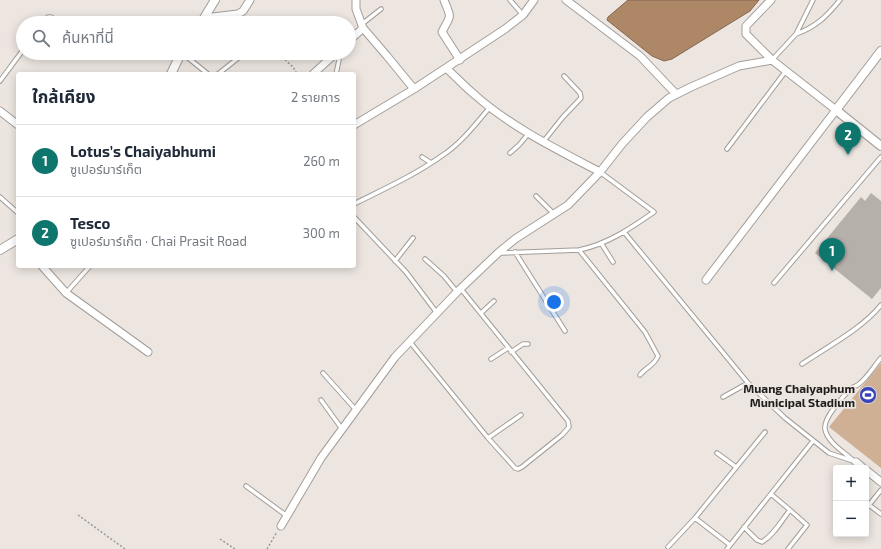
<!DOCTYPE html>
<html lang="th">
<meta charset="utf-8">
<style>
:root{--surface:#fff;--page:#f2f2f3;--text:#1f2937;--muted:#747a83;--line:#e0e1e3;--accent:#0f766e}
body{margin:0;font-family:"Exo 2","Noto Sans Thai",sans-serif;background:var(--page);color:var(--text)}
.controls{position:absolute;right:12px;bottom:12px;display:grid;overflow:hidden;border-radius:4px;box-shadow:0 2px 10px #0003}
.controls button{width:36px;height:36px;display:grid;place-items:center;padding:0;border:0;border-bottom:1px solid var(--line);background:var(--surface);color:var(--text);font:20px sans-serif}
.you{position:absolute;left:554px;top:302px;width:14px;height:14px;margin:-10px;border:3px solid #fff;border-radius:50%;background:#1a73e8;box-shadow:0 0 0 6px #1a73e833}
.badge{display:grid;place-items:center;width:26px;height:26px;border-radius:50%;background:var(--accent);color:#fff;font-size:13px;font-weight:700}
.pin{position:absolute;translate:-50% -33px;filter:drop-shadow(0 1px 2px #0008)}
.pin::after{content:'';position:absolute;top:21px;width:14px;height:12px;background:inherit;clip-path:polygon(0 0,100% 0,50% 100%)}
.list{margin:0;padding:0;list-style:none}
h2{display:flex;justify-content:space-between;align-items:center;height:52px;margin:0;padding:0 16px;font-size:17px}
h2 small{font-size:13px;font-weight:400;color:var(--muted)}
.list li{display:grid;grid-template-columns:26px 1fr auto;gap:12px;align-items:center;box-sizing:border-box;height:72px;padding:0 16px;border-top:1px solid var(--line)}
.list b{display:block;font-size:15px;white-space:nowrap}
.list p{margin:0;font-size:13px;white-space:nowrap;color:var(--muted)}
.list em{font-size:13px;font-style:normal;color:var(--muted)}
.icon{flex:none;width:22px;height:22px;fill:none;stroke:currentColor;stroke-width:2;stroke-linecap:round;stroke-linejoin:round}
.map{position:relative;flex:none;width:881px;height:549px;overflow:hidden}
.search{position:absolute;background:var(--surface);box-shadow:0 2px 10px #0003;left:16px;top:16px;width:340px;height:44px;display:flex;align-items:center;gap:10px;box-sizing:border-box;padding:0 14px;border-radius:22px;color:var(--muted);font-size:15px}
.panel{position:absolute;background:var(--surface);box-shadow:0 2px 10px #0003;left:16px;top:72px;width:340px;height:196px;border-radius:4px}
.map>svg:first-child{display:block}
.green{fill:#cfb095}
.water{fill:#ad8766;stroke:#826750}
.building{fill:#b6b0ab}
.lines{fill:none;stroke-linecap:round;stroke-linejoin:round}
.service-casing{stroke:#a39e99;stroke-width:5.5}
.minor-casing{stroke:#a39e99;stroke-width:9}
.tertiary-casing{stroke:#a39e99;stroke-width:10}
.path{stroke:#9d9894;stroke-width:1.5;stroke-dasharray:2 2;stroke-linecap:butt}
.service{stroke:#fff;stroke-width:3.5}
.minor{stroke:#fff;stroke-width:7}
.tertiary{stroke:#fff;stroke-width:8}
.labels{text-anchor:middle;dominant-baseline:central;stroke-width:3.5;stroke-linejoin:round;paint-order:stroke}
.poi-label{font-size:12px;font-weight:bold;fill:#1f1d1b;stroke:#ece5e0;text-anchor:end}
</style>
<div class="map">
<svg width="881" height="549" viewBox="0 0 881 549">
<rect width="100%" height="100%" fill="#ece5e0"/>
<!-- green -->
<path class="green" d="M881,363V468L829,427Z"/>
<!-- water -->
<path class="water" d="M628,0H759L750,11L672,59L664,61L652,56L607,20L608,17Z"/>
<!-- building -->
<path class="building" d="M871,193L881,201V288L872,299L815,253L861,197L865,201Z"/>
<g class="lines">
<defs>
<path id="service" d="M510,0L523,15
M43,23L48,17H51L59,23
M362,24L381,9
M349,32H358
M796,34C816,27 827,16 840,0
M182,53L208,74
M336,53L339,60L336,74
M772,60L796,34L813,0
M218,74L242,55
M0,81L23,50
M543,142L563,117L581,98L580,93L564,76
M727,149L785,72
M510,153L519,145L529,133
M422,157L431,163
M536,196L554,214
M0,197L18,213
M354,204C384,189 415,175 443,155C461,143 476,124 490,107
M354,217L406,272L437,313
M624,232L748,383L785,418L829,453L856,462
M601,243L613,262
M579,250L645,332L658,356C655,365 645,368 640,375
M515,252L565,331
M501,253L579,250C608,244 631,228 654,212L600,172
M425,259L444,276L457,292
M395,261L413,238
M774,283L881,157
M66,293L90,266
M481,313L494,301
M410,342L488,438L515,468L518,469L522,467L562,435L569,427L568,421L461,289
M511,352L523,344H528
M491,359L508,348
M802,364C827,347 863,328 881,305
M323,373L356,410
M723,397L748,383
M321,400L342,429
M488,438L521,415
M717,453L736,467
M853,460C844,452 827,442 825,429C823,418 844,395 852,388C854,386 857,386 859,384C868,377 874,366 881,358
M246,486L287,516
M869,505L881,490
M866,509L869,505L881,514
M695,518L730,545
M744,527L757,540L762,542C774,535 782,520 790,510L771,494
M668,547L695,518L765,432
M727,549L813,441
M788,549L807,525L790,510"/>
<path id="minor" d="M356,0V9L363,28L387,56L414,89
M444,0C452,20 451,14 442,32L460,60
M566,0L640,56L676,94
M771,0L746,26V34L772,60
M204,18L238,14L243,11L250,0
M349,41L363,28
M446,68C456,77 465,87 475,95C511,127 558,150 600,172
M313,74L336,53
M0,111L18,125
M354,125L414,89L505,29L523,15L534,0
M42,266L66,293L148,352
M856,462L863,468
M866,470L881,482
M281,526L321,458L395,357L457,292L498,253L515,239L568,205L600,172L622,144L647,117L669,98L691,87L739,66L772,60L836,110L706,280"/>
<path id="tertiary" d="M201,23L215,0
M881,51L836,110L881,146
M171,74L181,53
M0,250L18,239"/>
</defs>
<!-- service casing -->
<use href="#service" class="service-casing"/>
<!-- minor casing -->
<use href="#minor" class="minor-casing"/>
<!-- tertiary casing -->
<use href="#tertiary" class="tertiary-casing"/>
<!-- path -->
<path class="path" d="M282,57L293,67L297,74
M78,515L125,549
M220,539L235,549
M267,549L277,532"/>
<!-- service -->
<use href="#service" class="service"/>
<!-- minor -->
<use href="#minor" class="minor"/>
<!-- tertiary -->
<use href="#tertiary" class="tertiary"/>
</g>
<!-- icons -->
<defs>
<symbol id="stadium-disc" viewBox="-11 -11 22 22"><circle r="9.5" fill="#3a45b8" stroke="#ece5e0"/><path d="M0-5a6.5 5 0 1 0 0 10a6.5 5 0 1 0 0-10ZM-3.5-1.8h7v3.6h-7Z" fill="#fff"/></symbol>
</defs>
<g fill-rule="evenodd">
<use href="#stadium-disc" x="858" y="385" width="20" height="20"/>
</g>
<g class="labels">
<!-- poi labels -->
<g class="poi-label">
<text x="855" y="388">Muang Chaiyaphum<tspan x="855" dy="14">Municipal Stadium</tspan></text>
</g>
</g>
</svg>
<div class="controls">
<button>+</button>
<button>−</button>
</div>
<div class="you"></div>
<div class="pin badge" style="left:832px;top:271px">1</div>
<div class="pin badge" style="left:848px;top:155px">2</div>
<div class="search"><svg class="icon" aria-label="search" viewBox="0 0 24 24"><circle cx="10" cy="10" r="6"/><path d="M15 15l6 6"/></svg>ค้นหาที่นี่</div>
<section class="panel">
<h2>ใกล้เคียง<small>2 รายการ</small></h2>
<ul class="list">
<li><span class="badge">1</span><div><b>Lotus’s Chaiyabhumi</b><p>ซูเปอร์มาร์เก็ต</p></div><em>260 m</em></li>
<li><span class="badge">2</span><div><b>Tesco</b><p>ซูเปอร์มาร์เก็ต · Chai Prasit Road</p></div><em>300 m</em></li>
</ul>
</section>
</div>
